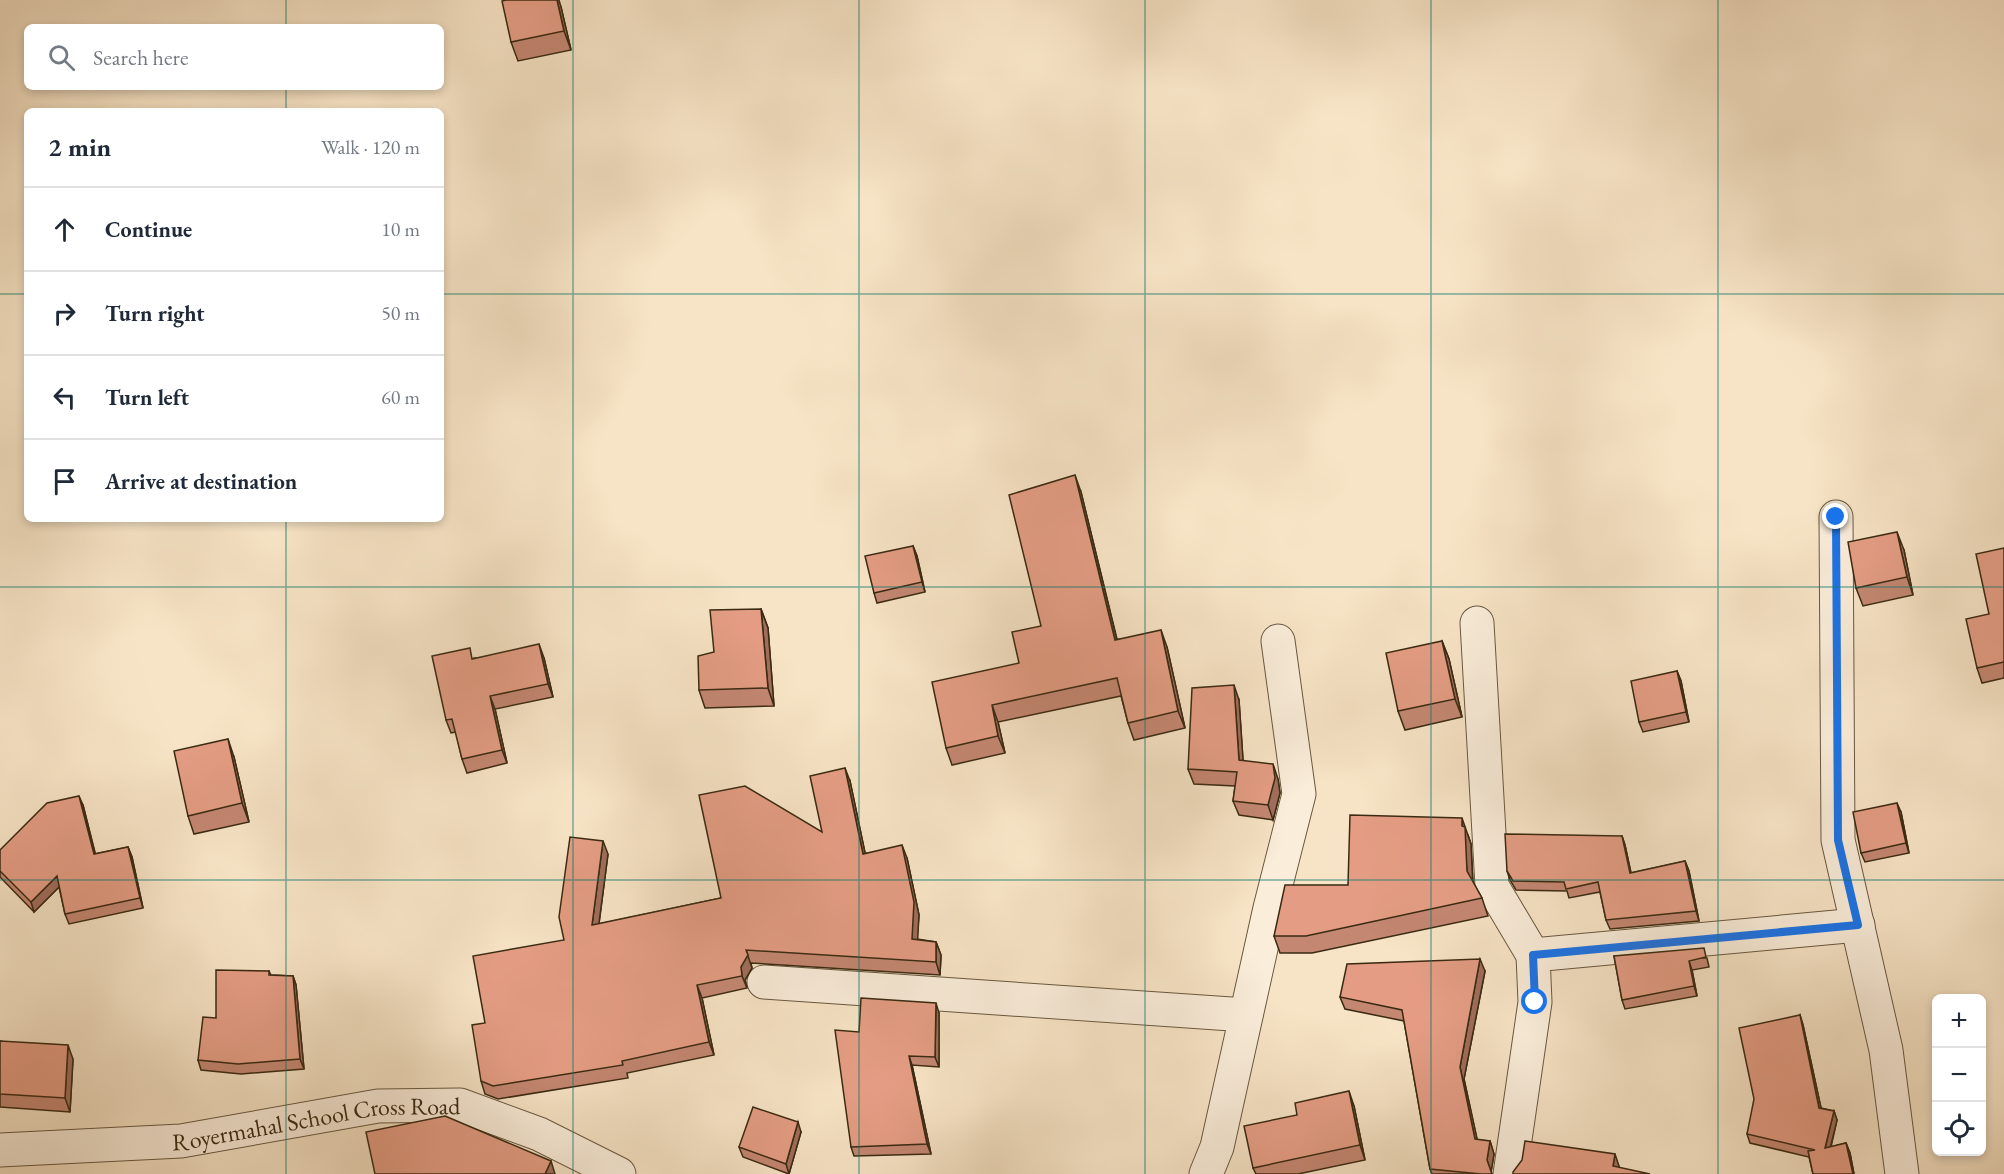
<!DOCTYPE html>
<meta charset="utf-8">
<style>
:root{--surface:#fff;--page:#f2f2f3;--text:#1f2937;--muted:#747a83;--line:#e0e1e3}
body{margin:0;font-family:"EB Garamond",serif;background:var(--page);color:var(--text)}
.controls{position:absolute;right:18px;bottom:18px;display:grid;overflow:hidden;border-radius:9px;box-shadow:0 3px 9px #0003}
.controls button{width:54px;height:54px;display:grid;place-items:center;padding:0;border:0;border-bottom:2px solid var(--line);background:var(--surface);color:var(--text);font:30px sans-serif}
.stop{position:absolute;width:18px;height:18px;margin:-14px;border:4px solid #1a73e8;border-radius:50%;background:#fff}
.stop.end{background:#1a73e8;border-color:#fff;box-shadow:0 2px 6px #0008}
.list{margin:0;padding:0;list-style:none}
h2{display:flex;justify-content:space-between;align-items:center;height:78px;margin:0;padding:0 24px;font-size:26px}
h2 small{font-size:20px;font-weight:400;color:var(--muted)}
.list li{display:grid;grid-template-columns:39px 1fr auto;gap:18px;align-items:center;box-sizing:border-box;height:84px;padding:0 24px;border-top:2px solid var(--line)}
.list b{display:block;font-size:22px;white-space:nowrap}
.list em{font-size:20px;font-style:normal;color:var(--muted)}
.icon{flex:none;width:33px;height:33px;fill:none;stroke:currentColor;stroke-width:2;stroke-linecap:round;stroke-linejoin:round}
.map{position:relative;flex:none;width:2004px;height:1174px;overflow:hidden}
.search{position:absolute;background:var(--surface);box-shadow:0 3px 9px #0003;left:24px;top:24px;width:420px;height:66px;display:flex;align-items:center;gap:15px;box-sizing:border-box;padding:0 21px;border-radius:9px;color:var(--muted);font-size:22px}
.panel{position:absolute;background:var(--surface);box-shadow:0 3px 9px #0003;left:24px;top:108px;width:420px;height:414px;border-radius:9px}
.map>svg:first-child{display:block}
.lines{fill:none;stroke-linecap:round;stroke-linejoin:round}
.street-casing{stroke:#69583f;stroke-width:35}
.street{stroke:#faedda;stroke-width:33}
.wall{fill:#c48772;stroke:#3a2a12;stroke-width:1.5}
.shaded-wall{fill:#a06e5c;stroke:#3a2a12;stroke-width:1.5}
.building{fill:#e49d84;stroke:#3a2a12;stroke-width:1.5}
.route{stroke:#1a73e8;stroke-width:8}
.grid{fill:none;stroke:#0f766e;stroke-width:1.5;stroke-opacity:0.55}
.labels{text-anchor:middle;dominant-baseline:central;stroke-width:6;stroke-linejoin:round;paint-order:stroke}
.street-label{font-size:24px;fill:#3a2a12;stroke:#faedda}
</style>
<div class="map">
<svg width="2004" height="1174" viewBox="0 0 2004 1174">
<rect width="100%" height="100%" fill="#f7e4c6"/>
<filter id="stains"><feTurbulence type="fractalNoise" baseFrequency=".00333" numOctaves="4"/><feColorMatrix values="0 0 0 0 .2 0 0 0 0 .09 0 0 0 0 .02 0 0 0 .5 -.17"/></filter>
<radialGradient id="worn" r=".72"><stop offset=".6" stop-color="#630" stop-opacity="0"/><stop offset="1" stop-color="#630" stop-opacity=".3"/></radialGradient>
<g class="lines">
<defs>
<g id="street">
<path d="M1836,517L1838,840L1886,1050L1902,1174"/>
<path d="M1477,623L1492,886L1533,955"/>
<path d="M764,982L1246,1015"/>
<path id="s1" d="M0,1150L181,1141L378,1106L460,1105L539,1134L619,1174"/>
<path d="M1206,1174L1217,1147L1270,908L1299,794L1278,641"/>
<path d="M1510,1174L1535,1002L1533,955L1858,925"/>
</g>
</defs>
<!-- street casing -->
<use href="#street" class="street-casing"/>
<!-- street -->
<use href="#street" class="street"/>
</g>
<!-- wall -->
<path class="wall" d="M561,7L571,50L518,61L511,42Z
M1081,492L1117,639L1167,647L1185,728L1134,740L1128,723L1121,696L998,722L1005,753L952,765L946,748L1019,663L1041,626Z
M913,546L917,556L925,592L877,603L874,593Z
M2004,548V678L1982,683L1977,668Z
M1904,550L1913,595L1863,606L1856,588Z
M761,609L768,628L774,706L705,708L699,690L714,652Z
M1442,641L1449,659L1462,717L1405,730L1398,711Z
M474,658H544L553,697L495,709L507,763L467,773L462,759L456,732L451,733L446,720Z
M1677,671L1681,681L1689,722L1643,732L1639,722Z
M1239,700L1243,761L1278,779L1280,793L1273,820L1239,815L1233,801L1235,786L1194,784L1188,769Z
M234,757L249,822L194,834L188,816Z
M850,781L865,853L907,858L919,915L917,939L936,942L941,955L940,975L751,963L752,968L745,980L747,988L702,998L714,1055L627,1073L628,1078L498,1099L485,1094L481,1081L485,1023L564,940L608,854L599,924L721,898L822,832Z
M83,805L95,854L128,847L132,857L143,908L69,924L65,914L59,887L34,912L0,877V850Z
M1901,812L1909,853L1865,862L1861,853Z
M1468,835L1471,844L1473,882L1482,898L1488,916L1312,953H1280L1274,936L1348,885Z
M1622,836L1625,845L1631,873L1685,861L1689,871L1699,921L1610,929L1606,920L1600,892L1569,898L1567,891L1516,890L1510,880L1507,871Z
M1614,956L1707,958L1709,967L1692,970L1697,996L1625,1009L1622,1000Z
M269,971L271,975L293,976L296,985L304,1069L241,1074L201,1070L198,1060L216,1018Z
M1485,971L1464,1079L1477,1140L1490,1141L1494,1154L1491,1172L1492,1174H1432L1430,1169L1404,1021L1345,1009L1340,997Z
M939,1013V1067L912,1065L931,1154L854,1156L851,1147L859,1032Z
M1800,1015L1803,1025L1821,1108L1834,1111L1837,1120L1831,1147L1846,1143L1850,1153L1854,1174H1813L1809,1157L1750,1143L1747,1134Z
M0,1041L73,1059L70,1112L0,1107Z
M1354,1106L1365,1160L1298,1174H1256L1253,1168L1297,1115Z
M801,1132L789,1174L743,1157L739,1147Z"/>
<!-- shaded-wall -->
<path class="shaded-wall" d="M557,0H559L561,7L571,50L564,31Z
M1075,475L1081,492L1121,657L1115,640Z
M1897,532L1904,550L1913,595L1907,577Z
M913,546L917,556L925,592L922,582Z
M761,609L768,628L774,706L768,688Z
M1161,630L1167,647L1185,728L1178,711Z
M1442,641L1449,659L1462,717L1455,699Z
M539,644L544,658L553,697L548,684Z
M1677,671L1681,681L1689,722L1686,712Z
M1234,685L1239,700L1244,774L1239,760Z
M490,696L495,709L507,763L502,750Z
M992,705L998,722L1005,753L998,736Z
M228,739L234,757L249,822L242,803Z
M1273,764L1278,779L1280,793L1273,820L1268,805Z
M845,768L850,781L868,867L863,854Z
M79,796L83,805L98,864L94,854Z
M1897,803L1901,812L1909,853L1906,843Z
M1462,818L1471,844L1473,888L1467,871L1462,826Z
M1622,836L1625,845L1633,882L1630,873Z
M603,841L608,854L597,938L592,925Z
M902,845L907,858L919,915L917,951L912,939Z
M128,847L132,857L143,908L140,898Z
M1685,861L1689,871L1699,921L1696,911Z
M57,876L60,886L34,912L31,902Z
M936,942L941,955L940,975L936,962Z
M746,950L752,968L745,980L747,988L742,976L741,967Z
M1480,959L1485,971L1464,1079L1480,1152L1475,1139L1460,1067Z
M1689,961L1692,970L1697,996L1694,986Z
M293,976L296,985L304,1069L300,1059Z
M697,985L702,998L714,1055L709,1042Z
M936,1003L939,1013V1067L935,1057Z
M1800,1015L1803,1025L1823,1117L1819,1108Z
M68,1045L73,1059L70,1112L65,1098Z
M909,1056L912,1065L931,1154L927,1144Z
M1349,1091L1354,1106L1365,1160L1360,1145Z
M1834,1111L1837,1120L1828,1157L1825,1148Z
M798,1122L801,1132L789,1174L786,1164Z
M1490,1141L1494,1154L1491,1172L1487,1160Z
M1846,1143L1850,1153L1854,1174H1853Z
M1615,1154L1621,1172L1613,1166Z
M551,1161L555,1174H545Z"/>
<!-- building -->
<path class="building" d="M506,0H557L564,31L511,42L502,1Z
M1075,475L1115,640L1161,630L1178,711L1128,723L1117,678L992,705L998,736L946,748L932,682L1019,663L1012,632L1041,626L1009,495Z
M1897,532L1907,577L1856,588L1848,542Z
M913,546L922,582L874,593L865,556Z
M2004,548V662L1977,668L1966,619L1989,614L1976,554Z
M761,609L768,688L699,690L698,656L714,652L710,610Z
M1442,641L1455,699L1398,711L1386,653Z
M539,644L548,684L490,696L502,750L462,759L452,719L446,720L432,656L470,648L472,659Z
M1677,671L1686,712L1639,722L1631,681Z
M1234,685L1239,760L1273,764L1275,778L1268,805L1233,801L1237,772L1188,769L1192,688Z
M228,739L242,803L188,816L174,751Z
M845,768L863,854L902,845L914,902L912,939L936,942V962L746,950L748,955L741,967L742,976L697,985L709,1042L622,1061L623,1065L493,1086L481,1081L472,1025L485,1023L473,956L564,940L559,917L570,837L603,841L592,925L721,898L699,795L745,786L822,832L810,776Z
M79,796L94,854L128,847L140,898L65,914L57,876L31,902L0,871V850L47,803Z
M1897,803L1906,843L1861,853L1853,812Z
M1350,815L1462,818V826L1465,827L1467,871L1482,898L1306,936H1274L1285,885H1348Z
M1505,834L1622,836L1630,873L1685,861L1696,911L1606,920L1598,882L1566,889L1564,882L1513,881L1507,871Z
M1704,948L1706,957L1689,961L1694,986L1622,1000L1614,956Z
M1480,959L1460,1067L1475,1139L1490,1141L1487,1160L1492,1174H1481L1430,1169L1402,1010L1340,997L1347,964Z
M216,970L269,971V975L293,976L300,1059L238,1064L198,1060L203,1017L216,1018Z
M861,998L936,1003L935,1057L909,1056L927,1144L851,1147L835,1030L859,1032Z
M1800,1015L1819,1108L1834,1111L1825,1148L1846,1143L1853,1174H1813L1808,1151L1815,1150L1747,1134L1754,1099L1739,1028Z
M0,1041L68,1045L65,1098L0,1094Z
M1349,1091L1360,1145L1253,1168L1244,1126L1297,1115L1295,1103Z
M753,1107L798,1122L786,1164L739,1147Z
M445,1116L551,1161L545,1174H375L366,1132Z
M1525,1141L1615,1154L1613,1166L1650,1174H1513V1172L1522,1160Z"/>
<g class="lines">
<!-- route -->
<path class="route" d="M1535,1002L1533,955L1858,925L1838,840L1836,517"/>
</g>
<!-- grid -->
<path class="grid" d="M286,0V27M573,0V1174M859,0V1174M1145,0V1174M1431,0V1174M1718,0V1174M286,87V111M0,294H27M441,294H2004M286,519V1174M0,587H2004M0,880H2004"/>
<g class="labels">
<!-- street labels -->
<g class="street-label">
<text stroke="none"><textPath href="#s1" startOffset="318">Royermahal School Cross Road</textPath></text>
</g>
</g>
<rect width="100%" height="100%" filter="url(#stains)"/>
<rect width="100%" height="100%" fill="url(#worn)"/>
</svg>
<div class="controls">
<button>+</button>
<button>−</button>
<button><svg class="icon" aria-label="locate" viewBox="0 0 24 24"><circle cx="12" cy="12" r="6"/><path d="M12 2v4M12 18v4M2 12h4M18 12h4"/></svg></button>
</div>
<div class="stop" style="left:1535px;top:1002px"></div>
<div class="stop end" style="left:1836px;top:517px"></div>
<div class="search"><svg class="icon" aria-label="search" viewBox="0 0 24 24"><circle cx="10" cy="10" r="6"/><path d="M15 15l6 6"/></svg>Search here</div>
<section class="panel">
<h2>2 min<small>Walk · 120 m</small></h2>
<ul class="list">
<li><svg class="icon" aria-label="ahead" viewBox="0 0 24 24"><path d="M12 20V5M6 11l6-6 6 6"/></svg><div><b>Continue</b></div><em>10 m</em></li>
<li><svg class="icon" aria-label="right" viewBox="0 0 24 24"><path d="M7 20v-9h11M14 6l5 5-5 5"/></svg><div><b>Turn right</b></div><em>50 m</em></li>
<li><svg class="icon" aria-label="left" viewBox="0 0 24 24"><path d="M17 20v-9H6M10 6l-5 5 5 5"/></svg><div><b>Turn left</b></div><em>60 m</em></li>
<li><svg class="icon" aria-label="arrive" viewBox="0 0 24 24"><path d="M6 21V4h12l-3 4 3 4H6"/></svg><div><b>Arrive at destination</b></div></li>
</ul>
</section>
</div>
